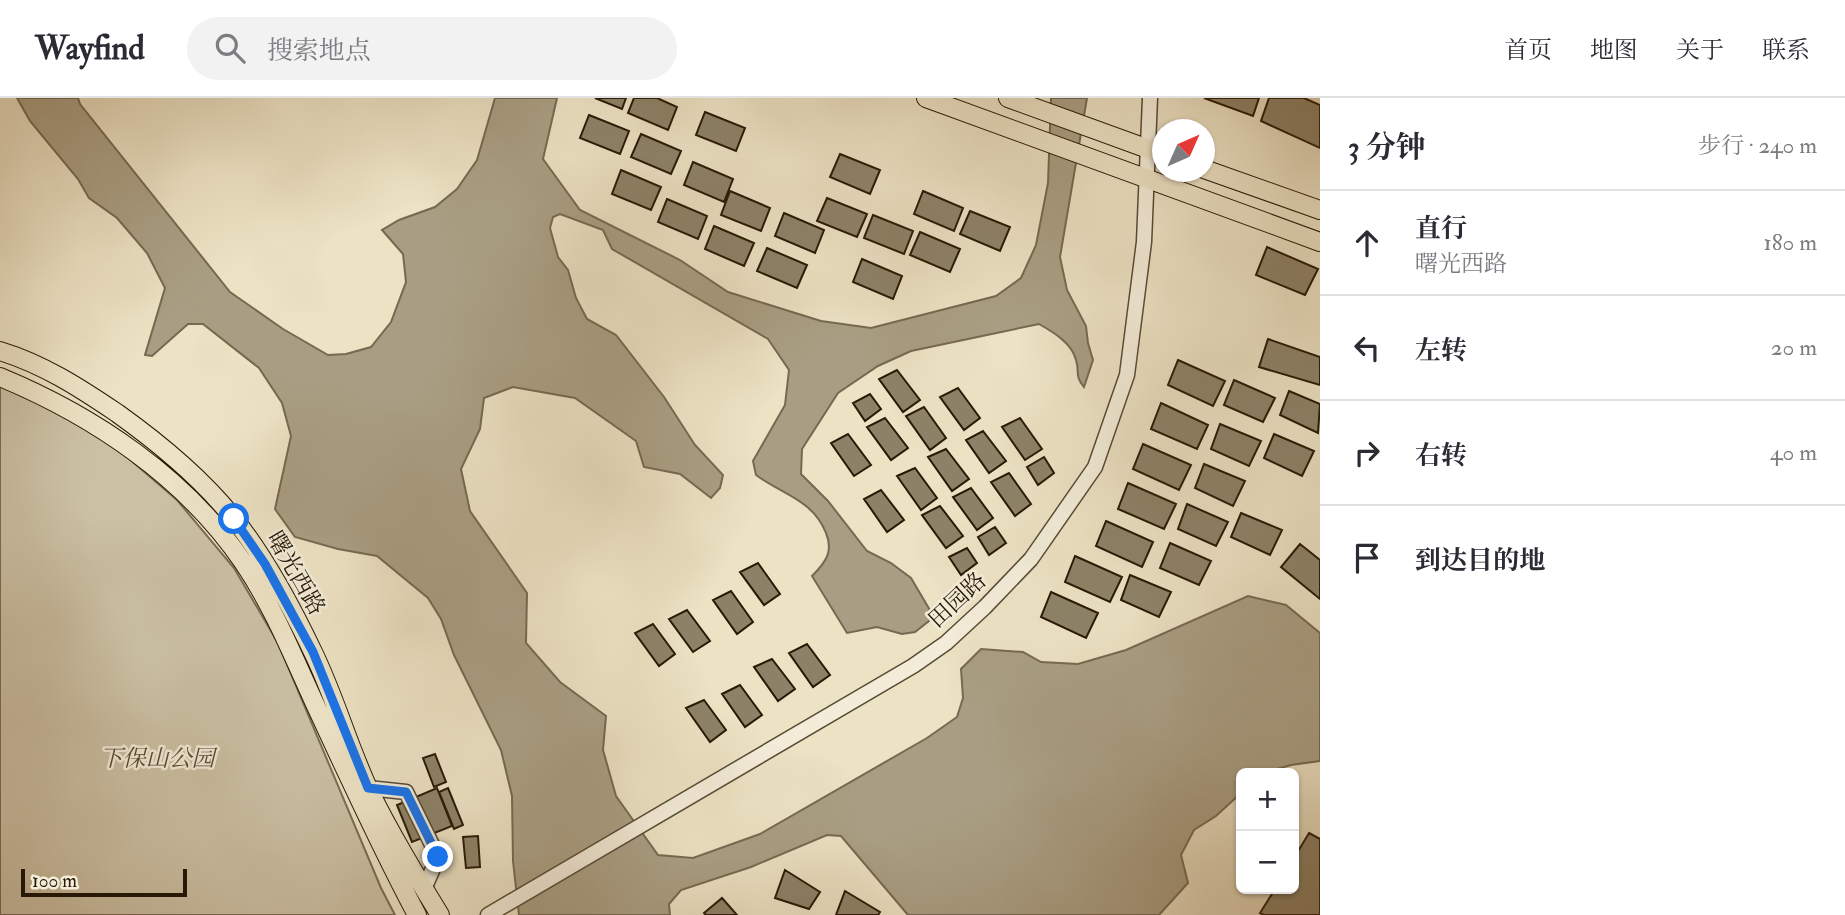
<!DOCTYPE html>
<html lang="zh">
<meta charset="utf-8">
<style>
:root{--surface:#fff;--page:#f2f2f3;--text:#2b2b33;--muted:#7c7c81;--line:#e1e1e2}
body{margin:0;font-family:"IM FELL Double Pica","Noto Serif SC",serif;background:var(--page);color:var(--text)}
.controls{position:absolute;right:21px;bottom:21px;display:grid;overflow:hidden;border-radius:10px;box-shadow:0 2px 5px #0004}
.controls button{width:63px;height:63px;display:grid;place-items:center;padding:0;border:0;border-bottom:2px solid var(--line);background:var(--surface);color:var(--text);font:35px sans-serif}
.compass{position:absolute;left:1152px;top:21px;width:63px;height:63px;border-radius:50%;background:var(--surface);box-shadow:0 2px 5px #0004;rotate:45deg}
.scale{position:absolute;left:21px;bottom:18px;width:166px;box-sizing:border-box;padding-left:7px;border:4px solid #271905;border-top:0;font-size:19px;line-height:24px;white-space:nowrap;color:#271905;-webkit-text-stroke:5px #f3ecd9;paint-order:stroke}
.stop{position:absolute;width:21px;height:21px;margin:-16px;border:5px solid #1a73e8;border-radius:50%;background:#fff}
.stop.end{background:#1a73e8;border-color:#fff;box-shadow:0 2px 7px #0008}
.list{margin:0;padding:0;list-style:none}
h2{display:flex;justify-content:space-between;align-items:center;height:91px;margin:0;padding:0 28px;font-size:30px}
h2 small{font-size:23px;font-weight:400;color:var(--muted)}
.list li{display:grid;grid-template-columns:46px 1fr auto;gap:21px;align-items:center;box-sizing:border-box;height:105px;padding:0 28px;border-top:2px solid var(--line)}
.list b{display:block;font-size:26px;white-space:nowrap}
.list p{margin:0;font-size:23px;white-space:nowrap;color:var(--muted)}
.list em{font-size:23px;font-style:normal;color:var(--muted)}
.icon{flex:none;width:38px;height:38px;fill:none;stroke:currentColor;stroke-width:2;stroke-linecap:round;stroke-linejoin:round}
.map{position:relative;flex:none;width:1320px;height:817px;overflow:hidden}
header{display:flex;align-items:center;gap:42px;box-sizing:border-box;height:98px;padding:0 35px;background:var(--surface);border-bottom:2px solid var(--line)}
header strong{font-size:33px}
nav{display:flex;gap:38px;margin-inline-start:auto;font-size:24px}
.search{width:490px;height:63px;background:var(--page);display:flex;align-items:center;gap:18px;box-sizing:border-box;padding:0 24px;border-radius:38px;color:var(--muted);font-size:26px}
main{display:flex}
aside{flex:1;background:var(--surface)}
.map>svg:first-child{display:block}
.green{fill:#cbc0a4;stroke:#796c54;stroke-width:2}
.water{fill:#a99e83;stroke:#756951;stroke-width:2}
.building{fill:#8d8268;stroke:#271905;stroke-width:2}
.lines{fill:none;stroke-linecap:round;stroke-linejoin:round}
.minor-casing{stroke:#584b35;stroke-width:17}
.major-casing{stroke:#271905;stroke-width:20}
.minor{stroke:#f3ecd9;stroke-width:14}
.major{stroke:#ece2c4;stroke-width:18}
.route{stroke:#1a73e8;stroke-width:9}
.labels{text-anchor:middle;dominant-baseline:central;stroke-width:5;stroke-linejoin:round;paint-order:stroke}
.street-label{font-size:23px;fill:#271905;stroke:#f3ecd9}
.park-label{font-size:23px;font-style:italic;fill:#584b35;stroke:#f3ecd9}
</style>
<header>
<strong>Wayfind</strong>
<div class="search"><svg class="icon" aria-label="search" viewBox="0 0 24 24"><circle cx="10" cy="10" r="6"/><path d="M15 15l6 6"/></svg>搜索地点</div>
<nav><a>首页</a><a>地图</a><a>关于</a><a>联系</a></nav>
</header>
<main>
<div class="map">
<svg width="1320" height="817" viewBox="0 0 1320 817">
<rect width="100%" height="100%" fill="#ece2c4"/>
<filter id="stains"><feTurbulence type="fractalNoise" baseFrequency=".00286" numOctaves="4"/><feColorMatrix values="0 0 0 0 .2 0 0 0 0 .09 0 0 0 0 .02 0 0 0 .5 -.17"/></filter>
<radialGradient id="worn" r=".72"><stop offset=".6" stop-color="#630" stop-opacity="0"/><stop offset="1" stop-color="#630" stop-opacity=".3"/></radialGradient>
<!-- green -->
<path class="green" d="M0,284L37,298L113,347L177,402L234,470L278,545L381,790L395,817H0Z"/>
<!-- water -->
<path class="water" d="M17,0H78L80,6L230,194L283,231L328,257L346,256L371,249L391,224L406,184L403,156L382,132L399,122L435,109L457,91L477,62L495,0H557L543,61L580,112L680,162L728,194L821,223L871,230L996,198L1021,180L1036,147L1048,85L1051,0H1087L1060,159L1067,192L1086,228L1088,245L1093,262L1084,289C1074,277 1080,274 1076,262C1072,245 1053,234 1039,226L911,253L878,268L838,295L802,351L801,376L828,403L867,453L891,465L911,480L934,519L915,534L902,536L877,529L847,535L812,478C825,465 834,454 826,435C813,402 783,397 756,377L753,363L785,307L789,272L768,241L612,151L603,132L560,116L553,119L550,130L558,159L568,172L576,200L587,221L616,237L664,299L695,347L723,377L720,390L711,400L680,376L644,369L636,343L575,300L513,289L484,300L480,331L461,371L470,413L527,495L526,545L560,584L606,618L603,652L616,698L658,757L693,760L760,736L927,640L957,619L963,600L961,571L981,551L1023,554L1041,564L1078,566L1126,552L1248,498L1286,507L1320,535V663L1291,667L1263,675H1241V695L1216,718L1194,732L1181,757L1188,785L1159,817H908L841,738L827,737L751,769L681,792L669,806L670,817H519L513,763L512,698L501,652L454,557L441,521L428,500L377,458L338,451L295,439L275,411L291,338L282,305L259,270L203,226H188L152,258L145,257L165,190L147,155L117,120L89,100L78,81L30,23Z"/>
<!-- building -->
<path class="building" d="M595,0H626L622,11Z
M634,0H657L677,9L668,32L628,15Z
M1204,0H1259L1253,18Z
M1269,0H1304L1320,7V50L1261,23Z
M705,14L745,30L736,53L696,37Z
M589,17L629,33L620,56L580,40Z
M641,36L681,53L671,76L631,59Z
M840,56L880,72L870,96L830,79Z
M693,64L733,81L724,104L684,87Z
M621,72L661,89L651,112L612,96Z
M730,93L770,110L761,133L721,117Z
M923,93L963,110L954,133L914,116Z
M827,100L867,116L857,139L817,123Z
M667,101L707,118L698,141L658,124Z
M970,113L1010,129L1000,153L960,136Z
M784,115L824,132L815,155L775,138Z
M873,117L913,133L904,156L864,140Z
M714,128L754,145L744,168L705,151Z
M920,134L960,151L950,174L910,157Z
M1267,149L1318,171L1305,197L1256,177Z
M767,150L807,167L797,190L757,173Z
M862,161L902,178L893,201L853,184Z
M1268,241L1320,259V287L1259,269Z
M1178,262L1225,283L1213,308L1168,287Z
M897,272L920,302L903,314L879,281Z
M1234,282L1275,300L1263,324L1224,307Z
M958,290L980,320L964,332L940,299Z
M1289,293L1320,306L1318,335L1280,317Z
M870,296L881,311L865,323L853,305Z
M1161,305L1208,327L1197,351L1151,331Z
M924,309L946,340L930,352L906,318Z
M885,320L908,350L891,362L867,329Z
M1020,320L1042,351L1025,362L1002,329Z
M1220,326L1261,343L1249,368L1211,351Z
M983,333L1006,363L989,375L966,342Z
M848,336L871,367L854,378L831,345Z
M1274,336L1314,353L1302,378L1264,360Z
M1143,346L1191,367L1179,392L1133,371Z
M946,351L969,381L952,393L928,359Z
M1044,359L1054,375L1038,387L1027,369Z
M1204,366L1245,383L1233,408L1195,390Z
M915,370L937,400L921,412L897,378Z
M1009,375L1031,406L1015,418L991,384Z
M1128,385L1176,406L1164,431L1118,411Z
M971,390L993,420L977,432L953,399Z
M881,392L904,422L887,434L864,401Z
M1187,406L1228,424L1216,448L1178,431Z
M940,408L963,438L946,450L922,417Z
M1241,415L1282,432L1270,457L1231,439Z
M1106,423L1153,444L1142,469L1096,448Z
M995,429L1006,445L989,457L978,439Z
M1170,445L1211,463L1199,487L1160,470Z
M1300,446L1320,462V501L1281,469Z
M967,450L977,465L961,477L949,459Z
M1075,458L1122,479L1110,504L1065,484Z
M758,465L780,496L764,507L740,474Z
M1130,477L1171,494L1159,519L1121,502Z
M731,493L753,524L737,536L713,502Z
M1051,494L1098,515L1086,540L1041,519Z
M687,512L710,543L693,554L669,521Z
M653,526L675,556L659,568L635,535Z
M807,546L830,577L813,589L789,555Z
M772,561L795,591L778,603L754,569Z
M740,587L762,617L745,629L722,596Z
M704,602L726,632L710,644L686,610Z
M435,656L446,684L434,689L423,660Z
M437,690L452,728L412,744L397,707Z
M448,690L463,727L454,731L439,694Z
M1309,735L1320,741V817H1264L1260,815L1275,791H1294V760Z
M478,738L480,769L466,770L463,739Z
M785,772L820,794L809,811L775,800Z
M845,793L880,814L878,817H836Z
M722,800L737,817H706L704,815Z"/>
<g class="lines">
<defs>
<path id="minor" d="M368,690L406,694L438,759L424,791
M488,817L913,568L946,545L985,509L1031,461L1095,369L1127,277L1144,144L1150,0"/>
<path id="major" d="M926,0L1320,144
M1008,0L1162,56
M1204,71L1320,112
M0,253C43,266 80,290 117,315C159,345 202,380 235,422C265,460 292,510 313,554C335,599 348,647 369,692C390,735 415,776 440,817
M0,279C94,318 185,379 243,464C273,508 293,558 315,606C348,677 380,748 417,817"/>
</defs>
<!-- minor casing -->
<use href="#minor" class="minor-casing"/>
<!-- major casing -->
<use href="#major" class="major-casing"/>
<!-- minor -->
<use href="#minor" class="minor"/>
<!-- major -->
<use href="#major" class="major"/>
</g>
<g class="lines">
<!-- route -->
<path class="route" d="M234,421L265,466L313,554L368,690L406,694L438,759"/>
</g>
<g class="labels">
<!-- street labels -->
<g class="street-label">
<text transform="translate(296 475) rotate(60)">曙光西路</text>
<text transform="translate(957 502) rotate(-43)">田园路</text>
</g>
<!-- park labels -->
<g class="park-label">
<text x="157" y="660">下保山公园</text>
</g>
</g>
<rect width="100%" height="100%" filter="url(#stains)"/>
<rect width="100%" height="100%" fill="url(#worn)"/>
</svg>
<div class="controls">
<button>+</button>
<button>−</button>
</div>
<svg class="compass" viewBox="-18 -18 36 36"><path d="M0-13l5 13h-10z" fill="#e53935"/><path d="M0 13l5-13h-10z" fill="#7c7c81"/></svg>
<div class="scale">100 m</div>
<div class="stop" style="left:234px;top:421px"></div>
<div class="stop end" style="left:438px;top:759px"></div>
</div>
<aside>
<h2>3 分钟<small>步行 · 240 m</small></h2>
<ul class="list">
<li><svg class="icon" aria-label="ahead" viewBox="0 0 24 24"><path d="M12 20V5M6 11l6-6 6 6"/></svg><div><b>直行</b><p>曙光西路</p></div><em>180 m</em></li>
<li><svg class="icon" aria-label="left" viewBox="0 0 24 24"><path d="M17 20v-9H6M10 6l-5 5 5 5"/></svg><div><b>左转</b></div><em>20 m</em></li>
<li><svg class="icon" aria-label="right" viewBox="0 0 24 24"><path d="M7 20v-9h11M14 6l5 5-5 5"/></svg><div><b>右转</b></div><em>40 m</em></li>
<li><svg class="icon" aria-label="arrive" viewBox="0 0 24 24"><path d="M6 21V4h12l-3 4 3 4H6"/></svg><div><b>到达目的地</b></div></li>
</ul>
</aside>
</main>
